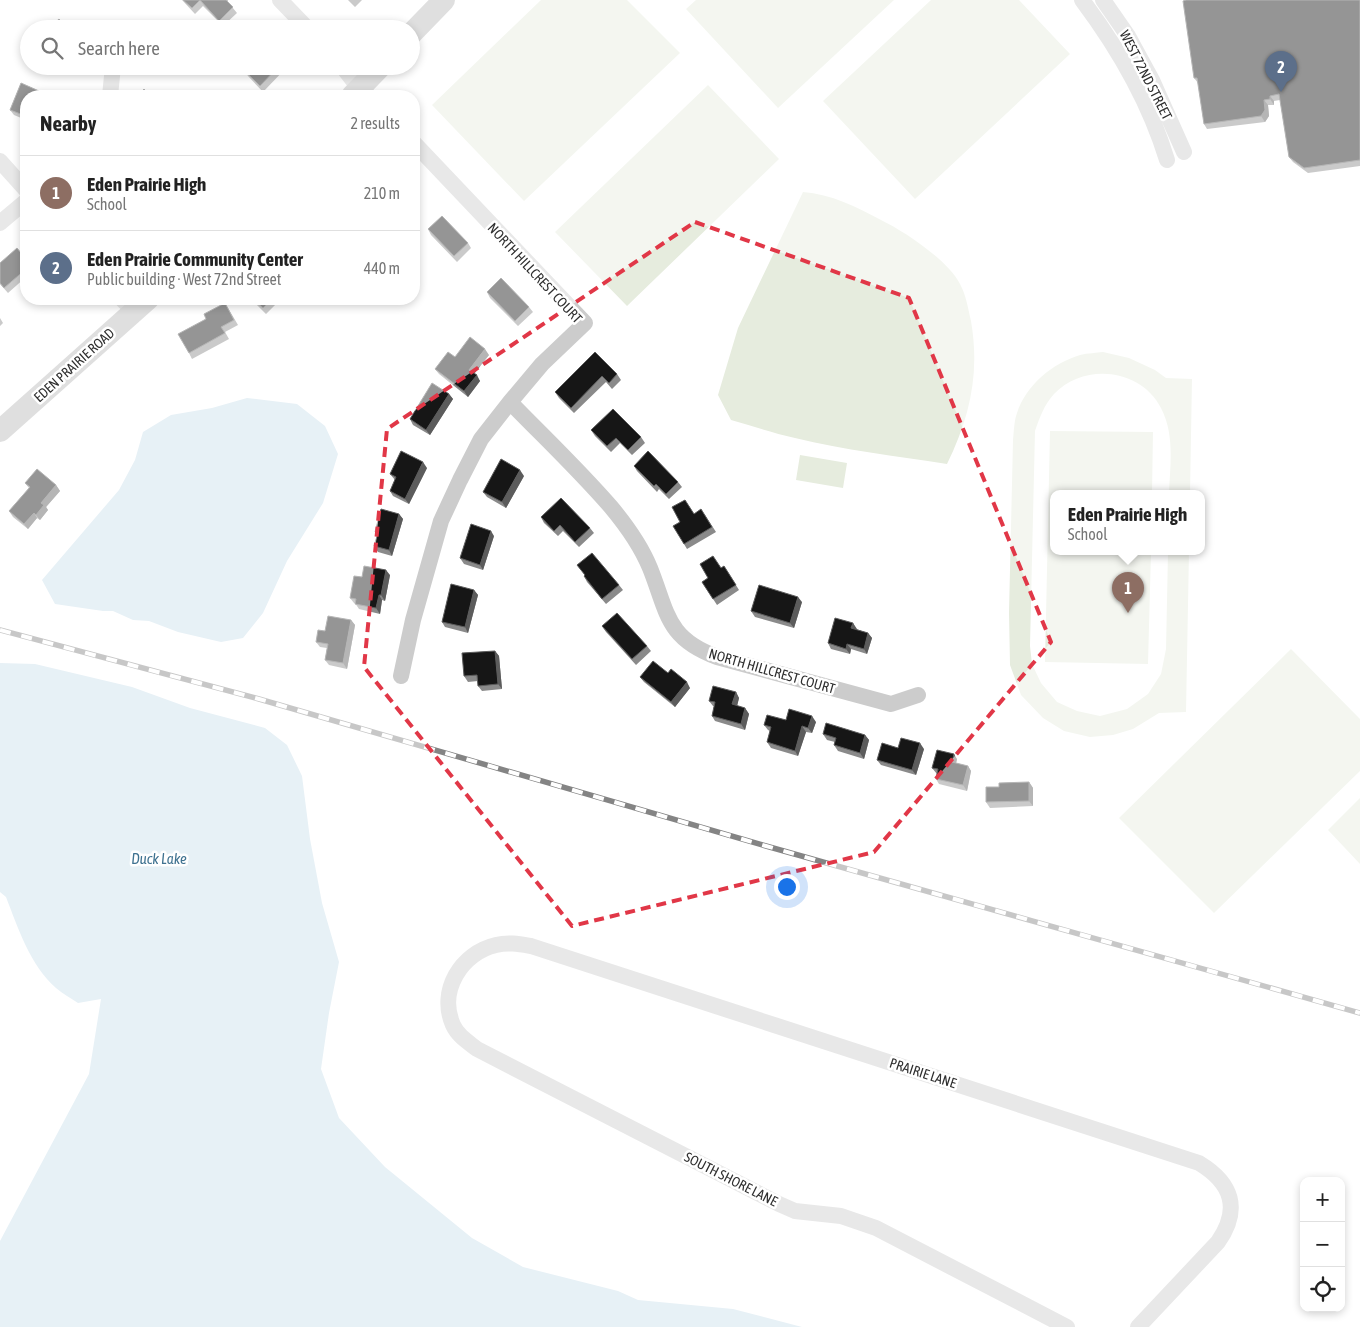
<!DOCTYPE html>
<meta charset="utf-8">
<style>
:root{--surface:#fff;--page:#f6f6f6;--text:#222;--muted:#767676;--line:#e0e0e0;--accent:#e13747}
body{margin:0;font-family:"Asap Condensed",sans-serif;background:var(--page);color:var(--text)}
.controls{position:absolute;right:15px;bottom:15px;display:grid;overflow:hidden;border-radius:10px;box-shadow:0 2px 8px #0003}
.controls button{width:45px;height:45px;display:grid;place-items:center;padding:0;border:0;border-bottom:1px solid var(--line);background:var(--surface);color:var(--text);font:25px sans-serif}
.you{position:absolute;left:786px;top:886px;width:18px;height:18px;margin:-12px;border:4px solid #fff;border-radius:50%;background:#1a73e8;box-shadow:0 0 0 8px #1a73e833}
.badge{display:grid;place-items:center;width:32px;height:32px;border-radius:50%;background:var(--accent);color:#fff;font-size:16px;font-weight:700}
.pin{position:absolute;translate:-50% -41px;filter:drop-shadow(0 1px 2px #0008)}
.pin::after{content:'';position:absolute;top:26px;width:18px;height:15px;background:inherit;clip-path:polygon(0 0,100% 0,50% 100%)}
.popup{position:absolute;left:1050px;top:490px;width:155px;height:65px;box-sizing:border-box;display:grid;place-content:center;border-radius:10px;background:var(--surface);filter:drop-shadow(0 1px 4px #0005);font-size:16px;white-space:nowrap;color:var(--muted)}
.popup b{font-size:19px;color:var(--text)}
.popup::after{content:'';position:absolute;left:50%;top:100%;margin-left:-10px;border:10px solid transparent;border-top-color:var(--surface)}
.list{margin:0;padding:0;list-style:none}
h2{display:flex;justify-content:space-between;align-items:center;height:65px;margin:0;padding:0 20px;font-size:21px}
h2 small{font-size:16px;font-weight:400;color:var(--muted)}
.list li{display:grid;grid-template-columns:32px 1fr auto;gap:15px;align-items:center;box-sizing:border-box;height:75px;padding:0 20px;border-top:1px solid var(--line)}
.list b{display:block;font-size:19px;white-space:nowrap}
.list p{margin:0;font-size:16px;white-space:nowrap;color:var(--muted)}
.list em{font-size:16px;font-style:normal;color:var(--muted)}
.icon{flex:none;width:28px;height:28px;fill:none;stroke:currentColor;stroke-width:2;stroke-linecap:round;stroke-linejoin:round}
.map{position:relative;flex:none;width:1360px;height:1327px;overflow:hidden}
.search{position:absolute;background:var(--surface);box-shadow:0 2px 8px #0003;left:20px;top:20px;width:400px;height:55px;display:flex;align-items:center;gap:12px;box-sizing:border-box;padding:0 18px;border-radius:28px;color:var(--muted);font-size:19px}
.panel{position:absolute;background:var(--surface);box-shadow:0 2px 8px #0003;left:20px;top:90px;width:400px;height:215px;border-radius:20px}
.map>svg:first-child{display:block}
.pitch{fill:#e6ecde}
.water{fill:#cadfeb}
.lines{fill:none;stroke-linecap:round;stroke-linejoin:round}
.minor{stroke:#ccc;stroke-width:16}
.secondary{stroke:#b9b9b9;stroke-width:22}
.rail-casing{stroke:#848484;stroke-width:5.5}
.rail{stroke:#fff;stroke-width:4;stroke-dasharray:11;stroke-linecap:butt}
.wall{fill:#8a8a8a}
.shaded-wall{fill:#5c5c5c}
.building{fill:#161616;stroke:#5c5c5c}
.marked{fill:none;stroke:#e13747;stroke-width:4;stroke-dasharray:10 6;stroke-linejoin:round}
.labels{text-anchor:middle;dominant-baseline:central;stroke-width:5;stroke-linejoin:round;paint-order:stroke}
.street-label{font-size:14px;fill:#2f2f2f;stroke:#fff}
.water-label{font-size:15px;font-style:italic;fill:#3f7290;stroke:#fff}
</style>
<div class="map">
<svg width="1360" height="1327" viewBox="0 0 1360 1327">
<rect width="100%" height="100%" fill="#fff"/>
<!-- pitch -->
<path class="pitch" d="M541,0H627L680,53L524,201L432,105Z
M696,0H894L778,108L686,9Z
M931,0H1019L1070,54L915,199L823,101Z
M708,85L779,159L627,306L555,232Z
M803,192C831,194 857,207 881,220C904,231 949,261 960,284C966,295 968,308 971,321C980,373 970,417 947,464C896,456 844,450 795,438C773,433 752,426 731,420L718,395L738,328Z
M1103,352L1129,358L1155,370L1166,378L1192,379L1190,494H1169C1170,465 1175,435 1161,408C1141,369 1085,362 1054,394C1044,405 1040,417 1035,431L1030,646L1032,664L1041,683L1057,702L1077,711L1100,716L1127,709L1148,694L1161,674L1166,649L1168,552H1189L1186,712L1159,713L1133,729L1113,735L1090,737L1064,731L1043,718L1021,695L1010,665L1009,613L1013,440C1014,431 1014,421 1017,413C1026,385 1053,363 1080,355C1088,353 1096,353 1103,352Z
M1050,431L1153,432L1152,494H1054V552H1151L1148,664L1045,662Z
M800,455L847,463L843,488L796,480Z
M1291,649L1360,719V771L1214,913L1119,818Z
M1360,798V864L1328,830Z"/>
<!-- water -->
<path class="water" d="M247,398L297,404L325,426L338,454L323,503L287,561L263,613L243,638L221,642L178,632L149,621L133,620L113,611H103L55,604L42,580L119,490L135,460L143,432L171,415L212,408Z
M0,663L35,664L132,687L190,708L265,728L287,745L302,776L310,839L322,903L339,962L329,1013L321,1069L339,1118L385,1167L472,1238L523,1267L618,1291L638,1300L733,1309L802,1327H0V1241L89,1074L101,999L78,1003C71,998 63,994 56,988C30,965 18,928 6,897L0,892Z"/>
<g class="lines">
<!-- minor -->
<path class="minor" d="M280,0L308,29
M1082,0C1118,48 1149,101 1167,160
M1103,0L1128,36L1152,80L1184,152
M342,66L359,88L369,96
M110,96L113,66
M0,161L26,190
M0,223L26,201
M122,299L134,312
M510,402C544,437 579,470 611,507C626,525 641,546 650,568C668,613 666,638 717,657L891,704L918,695
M401,676L413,620L441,521L460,480L481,439L510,402L542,364L585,323L414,143
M1067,1327L876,1228L841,1216L795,1211L779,1204L477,1049C468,1042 458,1036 453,1025C438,991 461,953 496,945C508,942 519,944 531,946L1199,1163C1232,1183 1241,1209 1218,1242L1138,1327"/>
<!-- secondary -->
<path class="secondary" d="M411,34L444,0
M352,96L381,66
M0,431L148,299"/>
<defs>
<path id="rail" d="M0,630L259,699L766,846L1360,1013"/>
</defs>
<!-- rail casing -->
<use href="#rail" class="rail-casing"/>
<!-- rail -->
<use href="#rail" class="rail"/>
</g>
<!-- wall -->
<path class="wall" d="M182,0H228V2L237,13L223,26L203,6L195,14Z
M348,0H362L355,7Z
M1360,0V166L1308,173L1293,162L1289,157L1280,100L1274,101V105H1268L1269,116L1265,122L1207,129L1204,124L1198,83L1194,78Z
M48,66H57L53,71Z
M248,66H288L263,92L248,76L244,70Z
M21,83L39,91L43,96H26V120L14,115L10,110Z
M428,229L468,243L471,248L457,262L431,235Z
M26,259V277L8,293L0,284V263Z
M487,292L529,307L533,312L518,326L490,298Z
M251,299H281L266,314Z
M282,299H292L287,304Z
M228,308L238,325L225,332L229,339L192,359L189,353Z
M0,318L3,323L0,326Z
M595,352L617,374L621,380L612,389L606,382L574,413L559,398L555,392Z
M489,355L474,374L480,381L468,397L439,374L435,369L455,357Z
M449,394L453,399L430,435L413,425L410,419Z
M591,430L641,437L645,443L632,455L620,443L611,452L595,436Z
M634,466L678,482L682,487L669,499L659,489L657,492L637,471Z
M427,468L409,504L393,496L390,491L395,480L390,474Z
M524,476L506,508L487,497L483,492Z
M25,483L56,485L60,491L46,507L48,510L40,520L37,518L28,529L13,517L9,511L29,488Z
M685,500L694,514L705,515L716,532L687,549L684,544L680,522Z
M399,514L403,519L392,556L378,552L374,546L377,535L375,532Z
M541,517L590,528L594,533L579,547L563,531L558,536L544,523Z
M494,536L483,570L464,564L460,558Z
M577,565L619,585L623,590L606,604L587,582L584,576L585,575Z
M724,566L739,590L717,605L702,582Z
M390,575L385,601L382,600L380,614L359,609L355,603H354L350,598L362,577Z
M474,590L478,595L468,633L445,627L442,622Z
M802,602L794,628L755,617L751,611Z
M351,620L355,625L347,669L329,665L325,660L327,648L320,647L316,642L325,631Z
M853,623L856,629L868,633L872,638L867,654L851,649L850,654L831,649L828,643Z
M602,626L647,646L651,651L636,665L606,632Z
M495,651L499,656L502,689L482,691L478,686V681L468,682L464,676Z
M640,677L690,688L675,707L644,682Z
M736,692L739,698L737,706L745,708L749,714L745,730L715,721L712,716L714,706H713L709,701Z
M786,720L816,722L812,733L806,732L798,756L771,748L767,742L770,731L768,730L764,725Z
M823,734L865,735L869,740L864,759L838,751L834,745L835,742L827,740Z
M898,748L924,749L916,775L881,765L877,760Z
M957,759L956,763L968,766L971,771L967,791L939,784L936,779L937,774L932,768Z
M1029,782L1033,788V806L990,808L986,802Z"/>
<!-- shaded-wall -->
<path class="shaded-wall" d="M39,91L43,96H38L37,95Z
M1270,96L1274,101V105L1270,99Z
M1264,100L1268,105L1269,116L1265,122L1261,116Z
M485,349L489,355L473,375L469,370Z
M477,375L480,381L468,397L464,391Z
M449,394L453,399L430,435L426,430Z
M423,462L427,468L409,504L405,499Z
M520,470L524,476L506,508L502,502Z
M56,485L60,491L46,507L48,510L40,520L36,515L41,503Z
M34,513L37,518L28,529L24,524Z
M399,514L403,519L392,556L389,550Z
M491,531L494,536L483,570L480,565Z
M386,570L390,575L385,601L381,595Z
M474,590L478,595L468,633L465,627Z
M379,595L382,600L380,614L376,608Z
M798,597L802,602L794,628L790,623Z
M351,620L355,625L347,669L343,663Z
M853,623L857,629L855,633L851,628Z
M868,633L872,638L867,654L864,649Z
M847,644L851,649L850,654L846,649Z
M495,651L499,656L502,689L498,684Z
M687,682L690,688L675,707L671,702Z
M736,692L739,698L736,710L732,704Z
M745,708L749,714L745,730L741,724Z
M812,716L816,722L812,733L808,728Z
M802,726L806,732L798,756L795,751Z
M865,735L869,740L864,759L860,753Z
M920,743L924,749L916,775L912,770Z
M954,754L957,759L955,768L952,762Z
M968,766L971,771L967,791L963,785Z
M1029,782L1033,788V806L1029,801Z"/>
<!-- building -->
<path class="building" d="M183,0H226L233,7L219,21L200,0L192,8Z
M1186,0H1360V160L1304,168L1289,157L1279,94L1270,96V99L1264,100L1265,110L1261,116L1204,124L1197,78H1194L1183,1Z
M59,19L68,29H48Z
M248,66H279L260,86L244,70Z
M21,83L39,91L37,95L40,96H26V116L10,110Z
M144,89L151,96H137Z
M442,216L468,243L454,256L428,229Z
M17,248L26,259V269L4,288L0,283V263Z
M501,278L529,307L515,321L487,292Z
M253,299H272L263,308Z
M225,303L234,320L221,327L225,333L189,353L178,334L206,319L204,314Z
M470,337L485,349L469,370L477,375L464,391L435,369L448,352L455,357Z
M595,352L617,374L609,383L602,376L571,408L555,392Z
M432,383L449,394L426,430L410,419Z
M613,409L641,437L628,450L616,438L607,446L591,430Z
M401,451L423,462L405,499L390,491L396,477L390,474Z
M648,451L678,482L666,494L656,484L654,486L634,466Z
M501,459L520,470L502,502L483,492Z
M37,469L56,485L41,503L44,505L36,515L34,513L24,524L9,511L30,487L25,483Z
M561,498L590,528L575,542L560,525L554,531L541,517Z
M685,500L694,514L701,509L712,527L684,544L673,526L680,522L672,507Z
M381,509L399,514L389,550L374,546L378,533L375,532Z
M471,524L491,531L480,565L460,558Z
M592,553L619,585L602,599L584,576L585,575L577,565Z
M713,556L721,568L724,566L736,585L713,599L702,582L708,578L700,564Z
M364,566L386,570L381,595H379L376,608L355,604L356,599L350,598L354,576L362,577Z
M451,584L474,590L465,627L442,622Z
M759,585L798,597L790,623L751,611Z
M617,613L647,646L632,659L602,626Z
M328,616L351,620L343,663L325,660L328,644L316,642L318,630L325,631Z
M835,618L853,623L851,628L868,633L864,649L847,644L846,649L828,643Z
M495,651L498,684L478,686L477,675L464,676L462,653Z
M653,661L668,673L671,669L687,682L671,702L640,677Z
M713,686L736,692L732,704L745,708L741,724L712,716L715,702L709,701Z
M789,709L812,716L808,728L802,726L795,751L767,742L771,727L764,725L767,715L786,720Z
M826,723L865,735L860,753L834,745L836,738L823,734Z
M901,738L920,743L912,770L877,760L882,743L898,748Z
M937,750L954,754L952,762L968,766L963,785L936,779L938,769L932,768Z
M1029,782V801L986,802V787H999V783Z"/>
<!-- marked area -->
<path d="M0 0H1360V1327H0ZM695,222L909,298L1051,642L874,852L572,926L364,667L387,429Z" fill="#fff" fill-opacity=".55" fill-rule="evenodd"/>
<path class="marked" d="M695,222L909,298L1051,642L874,852L572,926L364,667L387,429Z"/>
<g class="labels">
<!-- street labels -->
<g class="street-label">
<text transform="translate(1146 75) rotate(63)">WEST 72ND STREET</text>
<text transform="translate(535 273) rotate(47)">NORTH HILLCREST COURT</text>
<text transform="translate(74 365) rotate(-42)">EDEN PRAIRIE ROAD</text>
<text transform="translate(772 671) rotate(16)">NORTH HILLCREST COURT</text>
<text transform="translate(923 1073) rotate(18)">PRAIRIE LANE</text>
<text transform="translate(731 1179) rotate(27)">SOUTH SHORE LANE</text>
</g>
<!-- water labels -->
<g class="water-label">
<text x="159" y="858">Duck Lake</text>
</g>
</g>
</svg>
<div class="controls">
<button>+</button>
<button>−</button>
<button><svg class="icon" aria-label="locate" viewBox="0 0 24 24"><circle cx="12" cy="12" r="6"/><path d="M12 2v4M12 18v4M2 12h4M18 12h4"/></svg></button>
</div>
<div class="you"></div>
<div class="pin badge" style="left:1128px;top:613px;background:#8d6e63">1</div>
<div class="popup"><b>Eden Prairie High</b>School</div>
<div class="pin badge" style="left:1281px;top:92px;background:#5c6f8a">2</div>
<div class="search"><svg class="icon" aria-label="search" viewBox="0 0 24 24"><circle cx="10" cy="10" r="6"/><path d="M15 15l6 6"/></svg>Search here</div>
<section class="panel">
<h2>Nearby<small>2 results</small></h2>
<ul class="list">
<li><span class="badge" style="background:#8d6e63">1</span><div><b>Eden Prairie High</b><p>School</p></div><em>210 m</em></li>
<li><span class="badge" style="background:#5c6f8a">2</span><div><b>Eden Prairie Community Center</b><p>Public building · West 72nd Street</p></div><em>440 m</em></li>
</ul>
</section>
</div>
